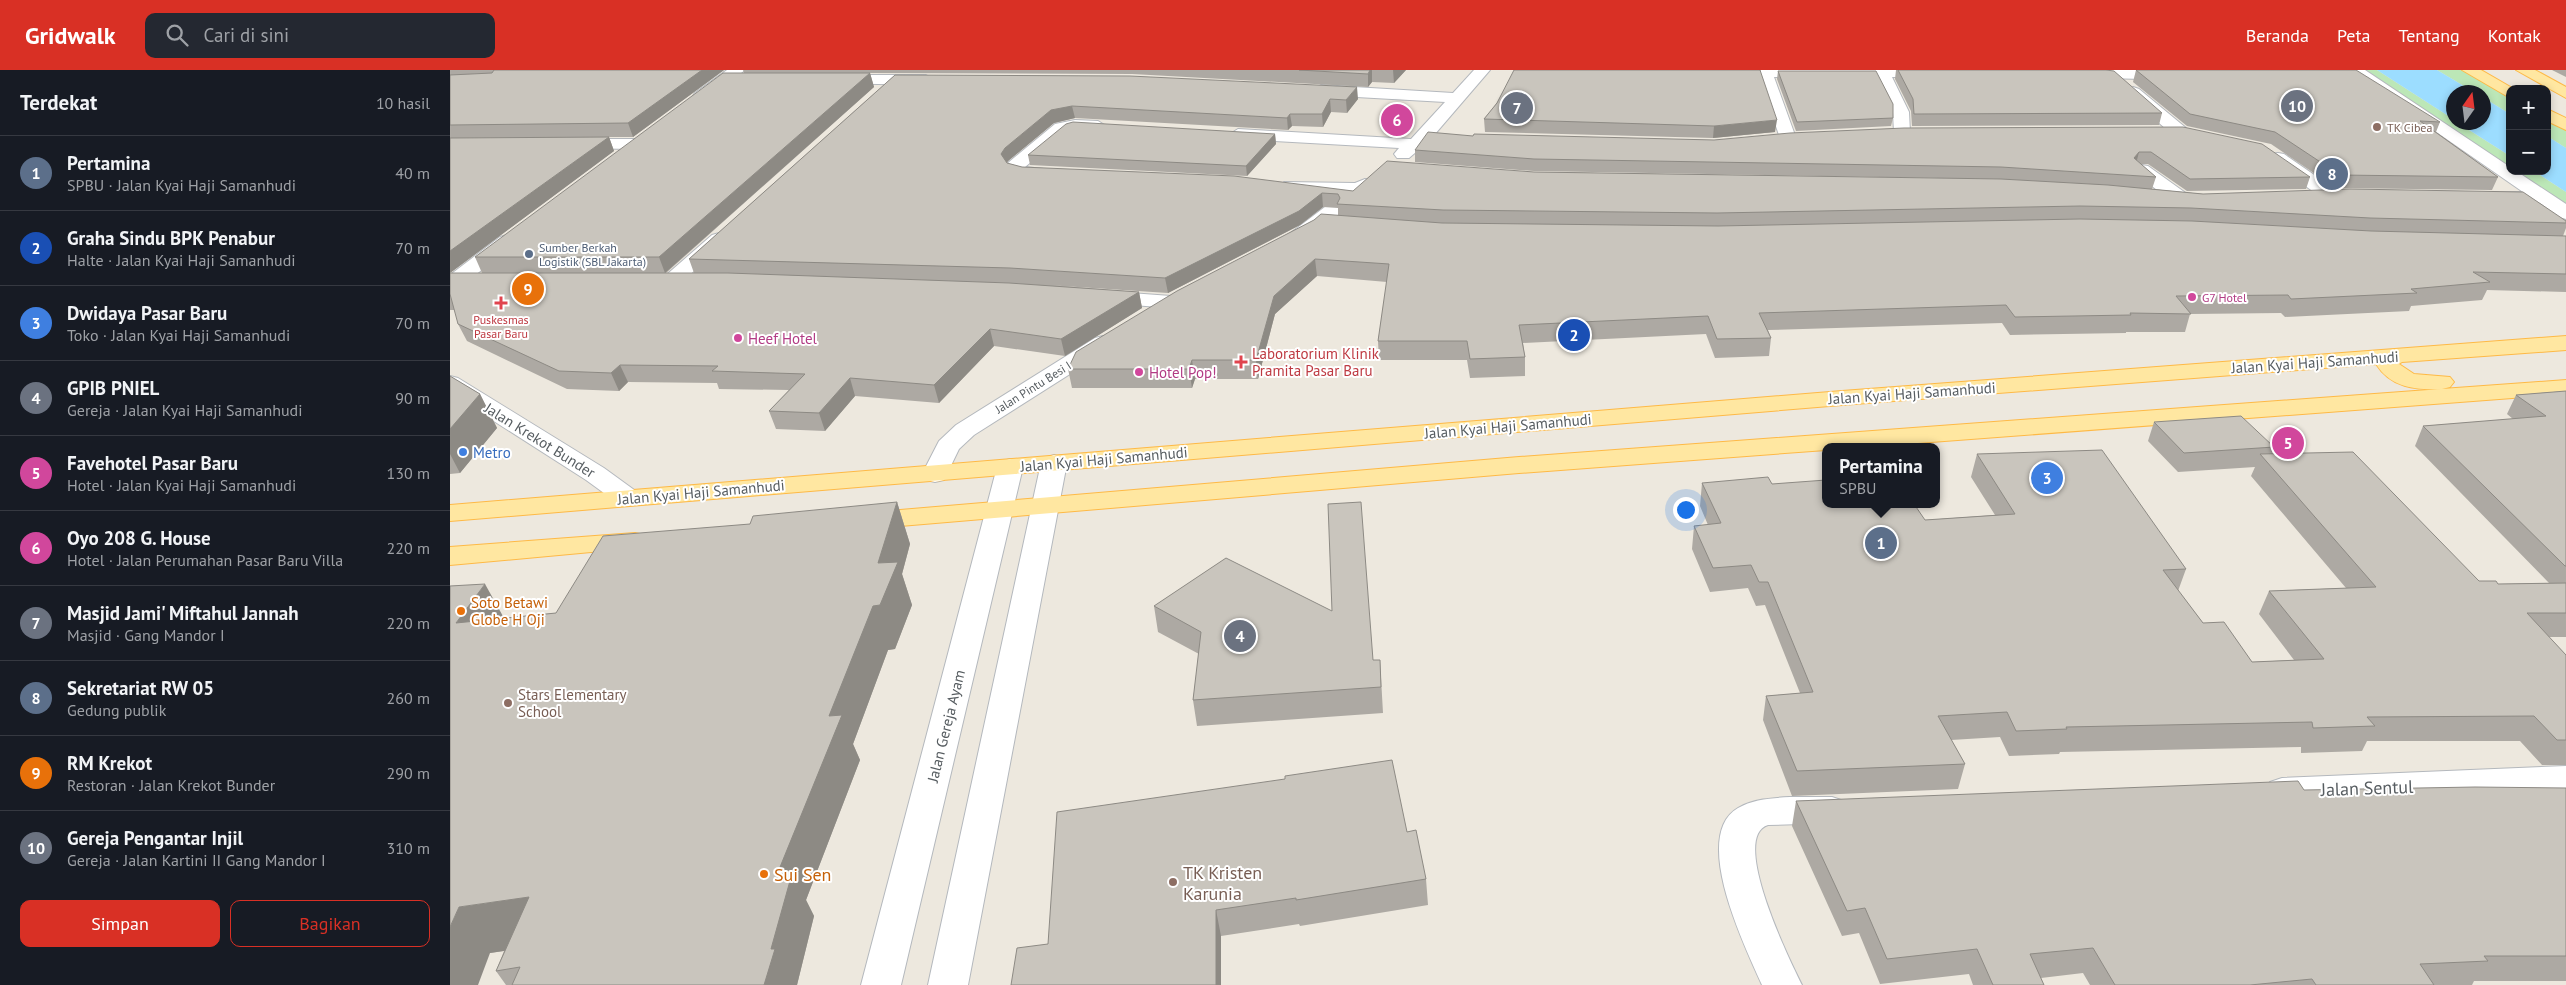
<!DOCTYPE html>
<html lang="id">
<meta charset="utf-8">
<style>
:root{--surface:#171b24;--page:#242831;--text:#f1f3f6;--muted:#9ea1a6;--line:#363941;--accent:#d93025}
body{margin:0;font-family:"PT Sans",sans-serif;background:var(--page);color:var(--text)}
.controls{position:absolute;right:15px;top:15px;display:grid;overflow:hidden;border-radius:10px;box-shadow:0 2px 8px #0003}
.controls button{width:45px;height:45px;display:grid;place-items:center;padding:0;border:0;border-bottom:1px solid var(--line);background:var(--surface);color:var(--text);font:25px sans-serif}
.compass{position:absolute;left:1996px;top:15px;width:45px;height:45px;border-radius:50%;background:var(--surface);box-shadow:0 2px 8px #0003;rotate:14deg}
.you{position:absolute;left:1235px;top:439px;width:18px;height:18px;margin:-12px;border:4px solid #fff;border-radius:50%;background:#1a73e8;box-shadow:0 0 0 8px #1a73e833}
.badge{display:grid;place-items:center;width:32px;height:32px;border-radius:50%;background:var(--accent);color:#fff;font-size:16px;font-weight:700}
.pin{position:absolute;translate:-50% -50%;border:2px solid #fff;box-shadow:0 1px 5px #0006}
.popup{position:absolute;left:1372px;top:373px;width:118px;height:65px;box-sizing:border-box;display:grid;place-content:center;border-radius:10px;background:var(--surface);filter:drop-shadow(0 1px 4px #0005);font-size:16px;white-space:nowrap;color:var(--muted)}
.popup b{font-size:19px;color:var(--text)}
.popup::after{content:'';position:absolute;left:50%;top:100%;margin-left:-10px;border:10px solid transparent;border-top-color:var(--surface)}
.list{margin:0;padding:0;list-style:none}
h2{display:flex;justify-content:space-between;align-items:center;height:65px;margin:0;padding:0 20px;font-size:21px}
h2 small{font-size:16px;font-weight:400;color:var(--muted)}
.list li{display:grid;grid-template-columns:32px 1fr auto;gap:15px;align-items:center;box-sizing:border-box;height:75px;padding:0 20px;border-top:1px solid var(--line)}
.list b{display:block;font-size:19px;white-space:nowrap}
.list p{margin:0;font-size:16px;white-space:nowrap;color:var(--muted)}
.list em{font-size:16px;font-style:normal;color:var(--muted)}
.actions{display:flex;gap:10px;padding:15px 20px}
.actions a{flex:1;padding:11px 0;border:1px solid var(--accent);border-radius:10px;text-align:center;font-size:18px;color:var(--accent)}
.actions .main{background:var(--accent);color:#fff}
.icon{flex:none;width:28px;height:28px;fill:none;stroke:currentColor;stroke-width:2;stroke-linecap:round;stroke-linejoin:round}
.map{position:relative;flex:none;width:2116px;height:915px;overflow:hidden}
header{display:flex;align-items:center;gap:30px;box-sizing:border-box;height:70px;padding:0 25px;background:var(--accent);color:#fff}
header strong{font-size:24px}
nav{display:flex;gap:28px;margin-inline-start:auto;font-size:18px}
.search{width:350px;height:45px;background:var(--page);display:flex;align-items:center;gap:12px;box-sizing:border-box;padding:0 18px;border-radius:10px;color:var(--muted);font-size:19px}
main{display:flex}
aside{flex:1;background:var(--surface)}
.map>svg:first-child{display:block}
.green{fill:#bce7b7}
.water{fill:#9cddff}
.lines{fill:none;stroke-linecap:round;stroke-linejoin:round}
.minor-casing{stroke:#b4b8bd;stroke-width:2}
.major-casing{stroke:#feb946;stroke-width:2}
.minor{fill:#fff;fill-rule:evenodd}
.major{fill:#ffe7a1;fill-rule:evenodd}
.wall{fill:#ada9a3}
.shaded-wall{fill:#8d8a84}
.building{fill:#c9c5bd;stroke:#8d8a84}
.education-dot{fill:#8d6e63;stroke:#fff;stroke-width:2}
.service-dot{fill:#5c6f8a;stroke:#fff;stroke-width:2}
.hotel-dot{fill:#d1479c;stroke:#fff;stroke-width:2}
.health-dot{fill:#e0444e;stroke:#fff;stroke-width:2}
.shop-dot{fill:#3f7fe0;stroke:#fff;stroke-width:2}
.food-dot{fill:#e8710a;stroke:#fff;stroke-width:2}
.labels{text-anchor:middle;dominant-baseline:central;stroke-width:4;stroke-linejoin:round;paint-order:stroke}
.far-education-label{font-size:12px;fill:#785e54;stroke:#fff;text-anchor:start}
.far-service-label{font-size:12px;fill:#4e5e75;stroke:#fff;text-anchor:start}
.far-hotel-label{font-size:12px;fill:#b23c85;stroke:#fff;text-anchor:start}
.far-health-label{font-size:12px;fill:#be3a42;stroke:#fff}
.far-street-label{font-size:12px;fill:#575d61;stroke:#fff}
.hotel-label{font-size:15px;fill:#b23c85;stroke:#fff;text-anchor:start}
.health-label{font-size:15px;fill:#be3a42;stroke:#fff;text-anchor:start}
.street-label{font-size:15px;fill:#575d61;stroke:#fff}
.shop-label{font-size:15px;fill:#366cbe;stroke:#fff;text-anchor:start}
.food-label{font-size:15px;fill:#c56008;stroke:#fff;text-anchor:start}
.education-label{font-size:15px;fill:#785e54;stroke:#fff;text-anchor:start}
.near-street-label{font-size:18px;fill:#575d61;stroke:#fff}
.near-education-label{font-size:18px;fill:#785e54;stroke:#fff;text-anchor:start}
.near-food-label{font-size:18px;fill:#c56008;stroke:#fff;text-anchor:start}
</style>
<header>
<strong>Gridwalk</strong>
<div class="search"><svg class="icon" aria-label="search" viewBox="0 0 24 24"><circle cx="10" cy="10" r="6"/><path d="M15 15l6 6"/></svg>Cari di sini</div>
<nav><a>Beranda</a><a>Peta</a><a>Tentang</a><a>Kontak</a></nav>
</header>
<main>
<aside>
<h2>Terdekat<small>10 hasil</small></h2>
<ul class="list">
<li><span class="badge" style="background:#5c6f8a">1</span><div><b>Pertamina</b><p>SPBU · Jalan Kyai Haji Samanhudi</p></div><em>40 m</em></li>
<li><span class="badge" style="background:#1a4fb4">2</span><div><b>Graha Sindu BPK Penabur</b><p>Halte · Jalan Kyai Haji Samanhudi</p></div><em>70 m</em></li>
<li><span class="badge" style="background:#3f7fe0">3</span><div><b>Dwidaya Pasar Baru</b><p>Toko · Jalan Kyai Haji Samanhudi</p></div><em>70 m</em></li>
<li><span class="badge" style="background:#6b7280">4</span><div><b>GPIB PNIEL</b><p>Gereja · Jalan Kyai Haji Samanhudi</p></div><em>90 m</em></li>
<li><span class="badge" style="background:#d1479c">5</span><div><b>Favehotel Pasar Baru</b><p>Hotel · Jalan Kyai Haji Samanhudi</p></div><em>130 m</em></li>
<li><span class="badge" style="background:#d1479c">6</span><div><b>Oyo 208 G. House</b><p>Hotel · Jalan Perumahan Pasar Baru Villa</p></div><em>220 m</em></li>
<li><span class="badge" style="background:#6b7280">7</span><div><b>Masjid Jami' Miftahul Jannah</b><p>Masjid · Gang Mandor I</p></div><em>220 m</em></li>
<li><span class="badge" style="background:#5c6f8a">8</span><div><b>Sekretariat RW 05</b><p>Gedung publik</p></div><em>260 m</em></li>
<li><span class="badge" style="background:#e8710a">9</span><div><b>RM Krekot</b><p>Restoran · Jalan Krekot Bunder</p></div><em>290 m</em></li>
<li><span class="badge" style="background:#6b7280">10</span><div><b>Gereja Pengantar Injil</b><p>Gereja · Jalan Kartini II Gang Mandor I</p></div><em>310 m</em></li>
</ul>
<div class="actions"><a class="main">Simpan</a><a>Bagikan</a></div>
</aside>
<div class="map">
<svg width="2116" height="915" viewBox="0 0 2116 915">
<rect width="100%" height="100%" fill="#ede8de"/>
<!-- green -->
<path class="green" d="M1905,0H1927L2003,49L2004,52L2008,53L2060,86V101H2084L2116,122V143Z
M1987,0H2020L2060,23V44L2034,28V22H2024Z
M2097,44L2116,55V78L2097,66Z"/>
<!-- water -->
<path class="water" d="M1927,0H1987L2024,22H2004L2003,49Z
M2034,28L2060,44V86L2008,53L2034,52Z
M2097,66L2116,78V122L2084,101H2097Z"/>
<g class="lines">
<defs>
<path id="minor" d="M277,0H295L257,29H245L243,26L245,23Z
M1024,0H1040L979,71L959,88H947L944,84L949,78L788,69L780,64L788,59L961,69L995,32L871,25L863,20L871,15L1003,23Z
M1311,0H1489L1491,2L1483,7H1442L1459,42L1460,63L1452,68L1444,63L1443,42L1426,7H1324L1346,68L1344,72H1332L1330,68L1308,4Z
M1658,0H1738L1742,5L1734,10L1653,8L1650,5Z
M1897,0H1915L2060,97V101H2066L2116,134V149L2109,147L2090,133L2038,131L2036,127L2038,123L2073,122Z
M384,5H476L484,10L476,15L379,13L376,10L379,7Z
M1683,17L1689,19L1736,58L1738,62L1736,66H1724L1677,25L1675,22Z
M625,50L648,51L656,56L648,61L617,62L575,97L603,100L606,104L603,108H575L560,104L556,96L559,92L605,54Z
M124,69H186L192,70L195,74L192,78L186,79L118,78L115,74L118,70Z
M1828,83L1834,84L1889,122L1891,126L1889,130H1875L1822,92L1819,88L1822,84Z
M1692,95L1698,96L1737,124L1739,128L1737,132H1723L1686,104L1683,100L1686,96Z
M915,109L921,110L924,114L921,118C903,133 865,175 841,169L838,165L892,124L840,121L834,120L831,116L834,112L905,113Z
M269,163L276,165L279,169L276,173L228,215L221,217L214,215L211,211L214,207L262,165Z
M57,165L64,167L67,171L64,175L7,219L0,221V205L50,167Z
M653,221L721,226L729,227L732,232L729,237L721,238L645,232L642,227L645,222Z
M653,266L661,268L664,273L661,278L524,365L509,379L494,410L485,412L476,410L472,404L489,371L506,355L645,268Z
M0,306L8,308L154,398L187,422L191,428L187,434L178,436L169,434L136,410L0,323Z
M604,385L613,388L617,393L518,915H478L591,393L595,388Z
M560,389L569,392L573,397L451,915H411L547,397L551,392Z
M2116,696V722L1832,734L1820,730L1815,721L1820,712L1832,708Z
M1340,727H1382L1394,731L1400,740L1394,749L1382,753L1318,755C1279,767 1340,891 1352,915H1312C1296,879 1240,766 1288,738C1303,729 1323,728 1340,727Z"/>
<path id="major" d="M2012,0H2031L2064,19H2060V28Z
M2066,0H2085L2116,17V28Z
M2097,39L2116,48V60L2097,51Z
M2116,266V280L1952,292L1949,294L1964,304L2000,307L2004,312L2000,317L1992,319L2116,310V324L1415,377H1376V380L1069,403L415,459L405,457L401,451L405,445L415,443L1069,387L1992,319C1965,320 1941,318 1926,294L1392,335L0,451V435L1392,321Z
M185,463L195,465L199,471L195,477L0,495V477Z"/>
</defs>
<!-- minor casing -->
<use href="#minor" class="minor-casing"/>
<!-- major casing -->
<use href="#major" class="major-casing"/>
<!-- minor -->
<use href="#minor" class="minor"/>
<!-- major -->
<use href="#major" class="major"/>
</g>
<!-- wall -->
<path class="wall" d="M0,0H274L183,67H159L164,81L0,203Z
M293,0H956L944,13L922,12L918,17L682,4L420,3L424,17L216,203H244L239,189L445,5L908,29L897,43L881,42L873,57L842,56L838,60L625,48L604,53L558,91L557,93L572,97L903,121L1084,102L1548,109L1084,101L965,92V80L1023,66L1264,70L1733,57L1860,107L1856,119L1737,121L1698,94H1691L1706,107L1702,119L1682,117L1753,124L2116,151V158L2113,166H2116V222L2037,220L2032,230L1961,236L1959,241L1835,247L1831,243L1740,244L1735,262H1676V263L1560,265L1552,253L1318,260L1321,268L1319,286L1265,288L1256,264L1073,273L1075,287V306L1020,308L1017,290H929L928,271L937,212L867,206L825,244L808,309H745L742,318H622L618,299L888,145V138L873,137L850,155L718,223L597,215L689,222L692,238L615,286L544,276L489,333L405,326L375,361L326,359L319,341L339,320L269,319L267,313L178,312L169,321L117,319L17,271L8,254L5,240H0V203H32L25,187L294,3Z
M1446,0H1656L1712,43L1709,55L1462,56L1461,41L1445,9Z
M1686,0H1737L1990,52L1986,62L2048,107L2042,120L1886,118L1821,74L1737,56L1683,12Z
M2102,0H2116V7Z
M1328,1L1443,48L1441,56L1346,61L1327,9Z
M1047,33L1325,62L1263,68L1035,62L1034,49Z
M825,64L826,74L797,106L580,95L578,85Z
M0,306L30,324L47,358L10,403L0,404Z
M2116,321V567H2099L2116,585V695H2092L2070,671H1917L1912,681L1851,683V677L1610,682L1609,684L1559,686L1550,667L1501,670L1515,694L1508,719L1342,726L1313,650L1316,626L1350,623L1315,535L1306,536L1298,518L1260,522L1242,479L1244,456L1258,455L1250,436L1252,413L1322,414L1475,450L1545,445L1521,407L1527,384L1736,499L1728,521L1753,553L1802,592L1844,590L1809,544L1819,521L1896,518L1801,406L1805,397L1728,402L1698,371L1704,352L1824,377L1822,384L2029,511L2048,514L2099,513L1965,376L1973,356L2063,349L2057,344L2066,325Z
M447,432L460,474L452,504L462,535L445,579L438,580L403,674L410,690L356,830L364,846L347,915H56L46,901L54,881L40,883L54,548L106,543L300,454Z
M704,536L923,590H930L933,643L747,656L743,630L749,584L708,562Z
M2116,718V911H2024L2022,915H1640L1633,903L1591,908L1594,915H1523L1519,904L1430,914L1409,863L1392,866L1342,756L1346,731L1854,720Z
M957,762L976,809L978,835L850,856L849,854L771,866V915H561L598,874Z"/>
<!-- shaded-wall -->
<path class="shaded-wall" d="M252,0H274L183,67L178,53Z
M920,0H922V12L918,17V4Z
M943,0H956L944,13Z
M420,3L424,17L215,203L209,187Z
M907,17L908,29L897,43L896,30Z
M880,29L881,42L873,57L872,44Z
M622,36L625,48L604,53L558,91L554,97L551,84L555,78L601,40Z
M840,44L842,56L838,60L837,48Z
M1327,50L1325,62L1263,68L1264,56Z
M825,64L826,74L797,106L796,96Z
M159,67L164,81L0,203V181Z
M1689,82L1686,94L1684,88Z
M872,123L873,137L850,155L718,223L715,208Z
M865,189L867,206L825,244L808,309L806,290L824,226Z
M689,222L692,238L615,286L611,269Z
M540,259L544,276L489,333L484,315Z
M742,290L745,309L742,318L739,299Z
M170,295L178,312L169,321L161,303Z
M400,308L405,326L375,361L369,343Z
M30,324L47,358L10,403L0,384V359Z
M447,432L460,474L452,504L462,535L445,579L438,580L403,674L410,690L356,830L364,846L347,915H314L321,879L328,802L379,646Z
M35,514L59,557L6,553Z
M79,827L108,873L40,883L28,915H0V857L9,837Z
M766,840L771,866V915H766Z"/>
<!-- building -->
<path class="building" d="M44,0H252L178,53L0,55V5L42,3Z
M849,0H920L918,4Z
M1064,0H1310L1327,50L1264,56L1034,49L1047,33Z
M1448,0H1656L1664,1L1712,43L1464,44L1463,29Z
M1686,0H1906L1990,52L1970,51L2048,107L1890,105L1825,62L1740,44Z
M1328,1H1426L1443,34V48L1347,52Z
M273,3H420L209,187H25Z
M445,5L680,6L907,17L896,30L880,29L872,44H840L837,48L622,36L601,40L555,78L551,84L557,93L572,97L784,106L903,121L937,91L1084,102L1551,109L1658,115L1753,124L1900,119L2073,122L2116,151V153L1920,148L1741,138L1630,136L1267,143L993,140L887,134L890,128L888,124L872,123L849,141L715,208L560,198L239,189Z
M623,52L825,64L796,96L578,85L616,54Z
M1733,57L1812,74L1860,107L1740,109L1701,82H1689L1684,88L1706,107L1551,97L1084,89L965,80L978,62L1023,66L1024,64L1264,70L1340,63L1454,58Z
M159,67L0,181V68Z
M871,144L992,153L1268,156L1630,149L1742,151L1921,161L2116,166V204L2023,202L2040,212L1961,219L1967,223L1841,229L1838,225L1726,226L1741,244L1680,243L1681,245L1565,247L1556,235L1309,243L1321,268L1267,269L1258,246L1069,255L1075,287L1020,289L1017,271H928L939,194L865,189L824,226L806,290H742L739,299H618L626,282L727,221L864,150Z
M0,203H278L559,213L689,222L611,269L540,259L484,315L400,308L369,343L319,341L355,304L262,301L268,296L170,295L161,303L109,301L8,254L0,224Z
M0,306L30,324L0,359Z
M2116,321V496H2115L1973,356L2096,346L2066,325Z
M1791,346L1824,377L1734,383L1704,352Z
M1652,380L1736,499L1713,500L1753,553L1774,552L1802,592L1874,589L1819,521L1926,517L1810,384L1903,382L2029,511H2046L2048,514L2116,513V543H2077L2116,585V670H2107L2084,646L1917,647L1925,656L1863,658L1862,652L1616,657L1617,659L1566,661L1557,642L1488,646L1515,694L1347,701L1316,626L1363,622L1318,512H1309L1301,495L1263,498L1244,456L1271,453L1252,413L1318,407L1322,414L1376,410V434H1464L1475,450L1565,444L1527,384Z
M447,432L428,493L448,492L430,535L423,536L379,646L392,645L328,802L343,800L321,879H325L314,915H62L70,897L46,901L79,827L9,837L0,857V516L35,514L6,553L106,543L153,466L300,454L303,446Z
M911,432L923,590H930L931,617L743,630L751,562L704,536L776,488L882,541L878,434Z
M942,690L957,762L966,760L976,809L846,830V828L766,840V915H561L567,878L598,874L607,742L835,709V706Z
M1848,711L1854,720L2025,717L2116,718V886H2034L2038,891L1970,894L1984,915H1866L1862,909L1800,915H1665L1643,878L1580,884L1594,915H1543L1527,879L1437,889L1415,838L1397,841L1346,731Z"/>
<!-- markers -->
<g class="education-dot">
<circle cx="1927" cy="57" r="5"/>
<circle cx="58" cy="633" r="5"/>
<circle cx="723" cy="812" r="5"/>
</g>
<circle class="service-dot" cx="79" cy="184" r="5"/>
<g class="hotel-dot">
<circle cx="1742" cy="227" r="5"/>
<circle cx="288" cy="268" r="5"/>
<circle cx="689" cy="302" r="5"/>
</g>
<g class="health-dot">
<path d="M48.5 225.5h5v5h5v5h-5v5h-5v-5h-5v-5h5z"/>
<path d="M788.5 284.5h5v5h5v5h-5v5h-5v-5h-5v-5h5z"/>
</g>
<circle class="shop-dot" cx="13" cy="382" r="5"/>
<g class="food-dot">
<circle cx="11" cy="541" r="5"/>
<circle cx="314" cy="804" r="5"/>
</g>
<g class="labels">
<!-- far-education labels -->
<g class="far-education-label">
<text x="1937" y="57">TK Cibea</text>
</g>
<!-- far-service labels -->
<g class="far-service-label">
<text x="89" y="177">Sumber Berkah<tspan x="89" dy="14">Logistik (SBL Jakarta)</tspan></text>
</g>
<!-- far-hotel labels -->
<g class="far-hotel-label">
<text x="1752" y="227">G7 Hotel</text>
</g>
<!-- far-health labels -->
<g class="far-health-label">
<text x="51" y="249">Puskesmas<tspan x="51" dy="14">Pasar Baru</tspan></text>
</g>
<!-- far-street labels -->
<g class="far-street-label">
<text transform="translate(583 317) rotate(-32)">Jalan Pintu Besi I</text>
</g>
<!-- hotel labels -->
<g class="hotel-label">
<text x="298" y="268">Heef Hotel</text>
<text x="699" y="302">Hotel Pop!</text>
</g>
<!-- health labels -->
<g class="health-label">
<text x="802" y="283">Laboratorium Klinik<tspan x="802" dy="17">Pramita Pasar Baru</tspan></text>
</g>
<!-- street labels -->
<g class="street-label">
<text transform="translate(1865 292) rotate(-4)">Jalan Kyai Haji Samanhudi</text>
<text transform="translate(1462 323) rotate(-4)">Jalan Kyai Haji Samanhudi</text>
<text transform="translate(1058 356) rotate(-5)">Jalan Kyai Haji Samanhudi</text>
<text transform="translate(90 370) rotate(32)">Jalan Krekot Bunder</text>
<text transform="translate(654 389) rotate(-5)">Jalan Kyai Haji Samanhudi</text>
<text transform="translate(251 422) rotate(-5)">Jalan Kyai Haji Samanhudi</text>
<text transform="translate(496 656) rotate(-76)">Jalan Gereja Ayam</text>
</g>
<!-- shop labels -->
<g class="shop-label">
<text x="23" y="382">Metro</text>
</g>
<!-- food labels -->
<g class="food-label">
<text x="21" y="532">Soto Betawi<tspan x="21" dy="17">Globe H Oji</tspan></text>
</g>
<!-- education labels -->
<g class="education-label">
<text x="68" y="624">Stars Elementary<tspan x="68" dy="17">School</tspan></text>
</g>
<!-- near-street labels -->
<g class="near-street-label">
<text transform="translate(1917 718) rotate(-2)">Jalan Sentul</text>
</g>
<!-- near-education labels -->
<g class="near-education-label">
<text x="733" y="802">TK Kristen<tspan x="733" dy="21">Karunia</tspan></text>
</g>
<!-- near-food labels -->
<g class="near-food-label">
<text x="324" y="804">Sui Sen</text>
</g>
</g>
</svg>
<div class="controls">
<button>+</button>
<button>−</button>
</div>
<svg class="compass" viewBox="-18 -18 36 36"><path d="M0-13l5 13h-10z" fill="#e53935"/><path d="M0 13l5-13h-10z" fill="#9ea1a6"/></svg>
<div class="you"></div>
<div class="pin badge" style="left:1431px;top:473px;background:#5c6f8a">1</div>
<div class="popup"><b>Pertamina</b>SPBU</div>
<div class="pin badge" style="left:1124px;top:265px;background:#1a4fb4">2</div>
<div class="pin badge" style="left:1597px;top:408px;background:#3f7fe0">3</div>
<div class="pin badge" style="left:790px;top:566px;background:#6b7280">4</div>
<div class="pin badge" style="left:1838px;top:373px;background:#d1479c">5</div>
<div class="pin badge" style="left:947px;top:50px;background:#d1479c">6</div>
<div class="pin badge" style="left:1067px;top:38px;background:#6b7280">7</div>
<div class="pin badge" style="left:1882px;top:104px;background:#5c6f8a">8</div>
<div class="pin badge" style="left:78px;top:219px;background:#e8710a">9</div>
<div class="pin badge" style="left:1847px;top:36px;background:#6b7280">10</div>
</div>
</main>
